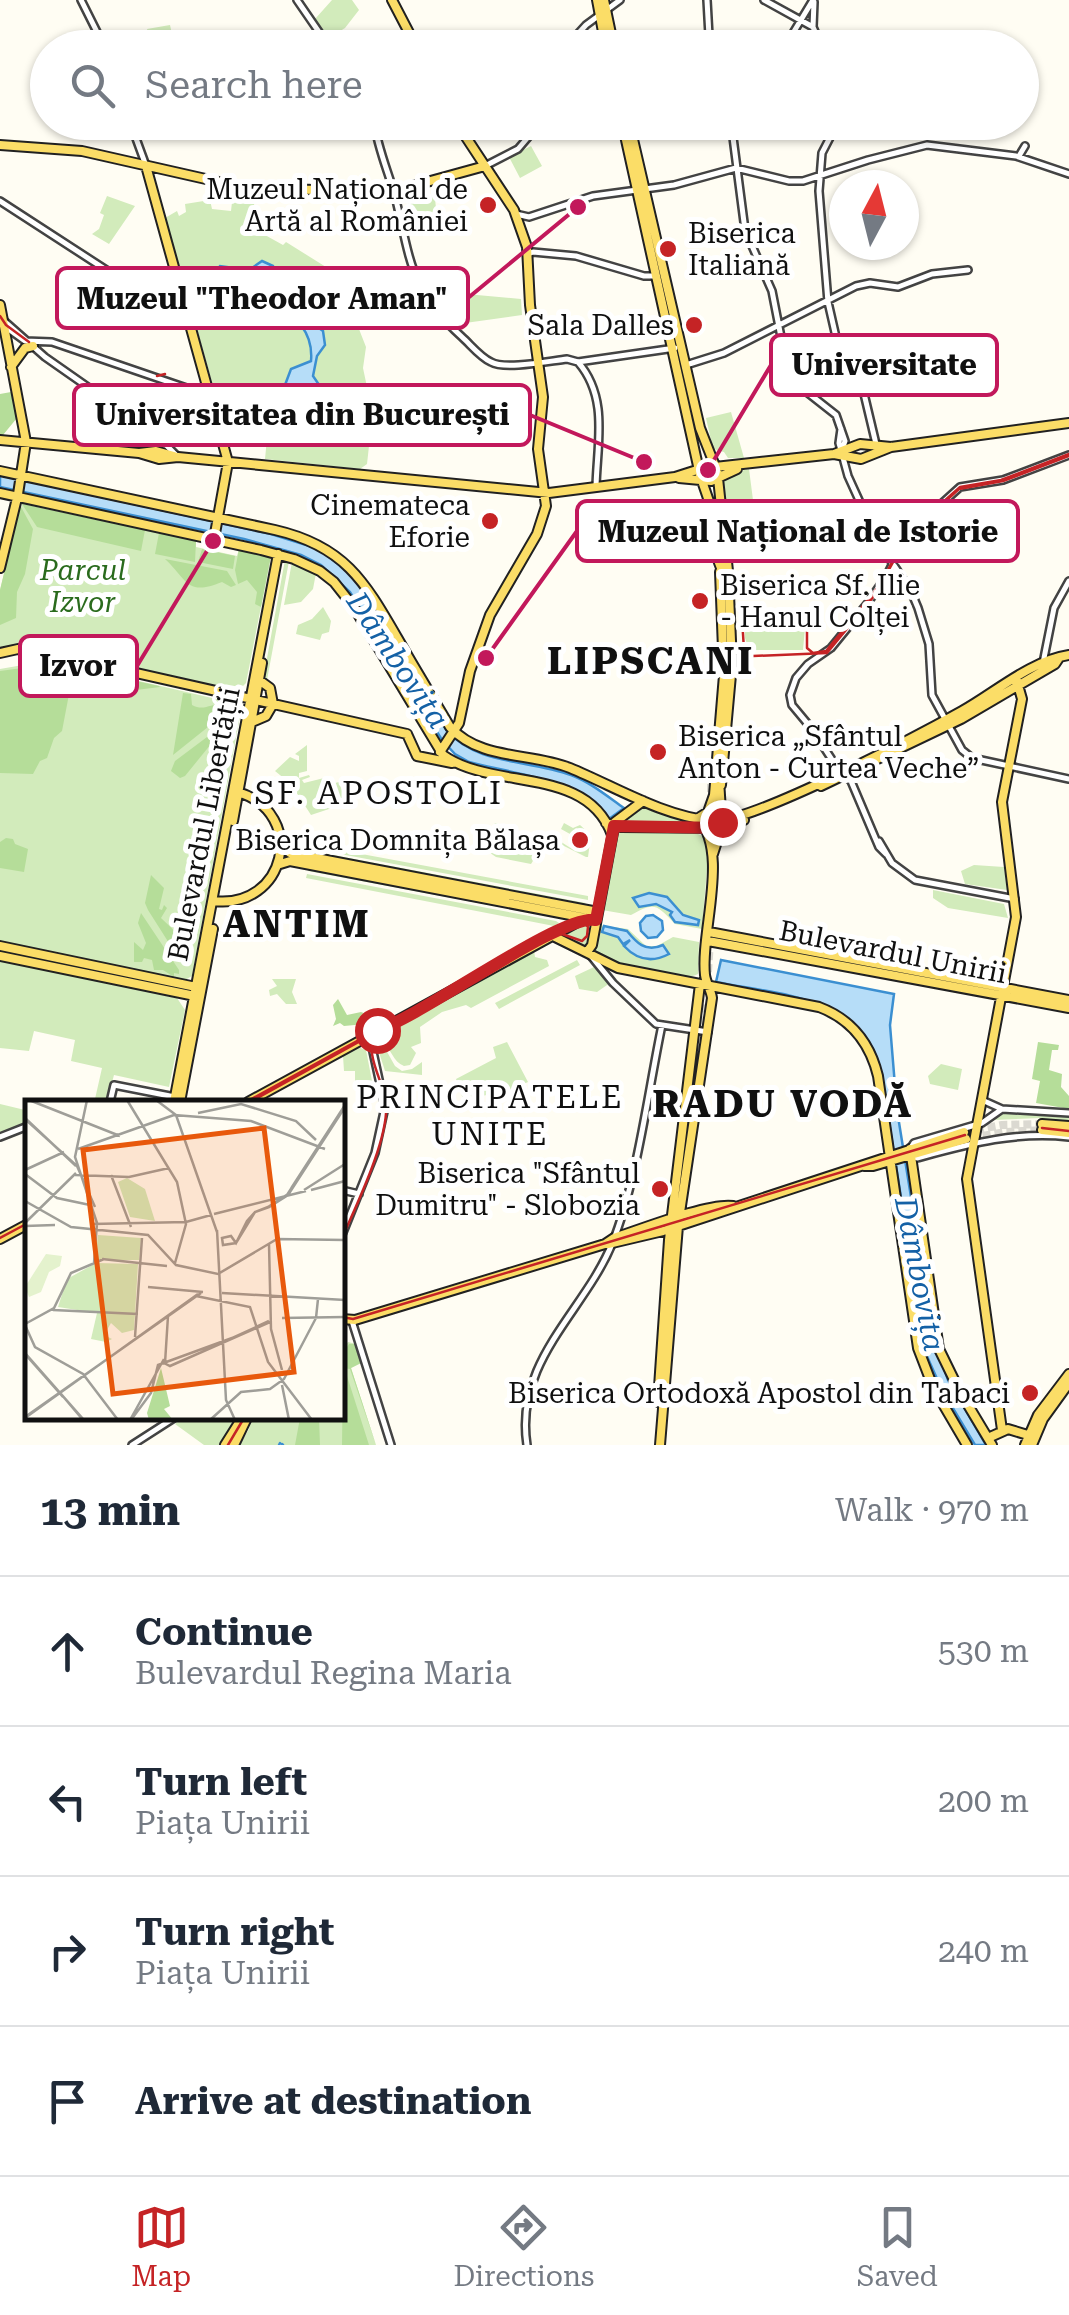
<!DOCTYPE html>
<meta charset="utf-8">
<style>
:root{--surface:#fff;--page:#f6f6f7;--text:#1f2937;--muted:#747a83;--line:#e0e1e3;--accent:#c52325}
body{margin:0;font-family:"Roboto Serif",serif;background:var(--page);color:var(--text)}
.compass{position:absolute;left:829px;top:170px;width:90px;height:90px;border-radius:50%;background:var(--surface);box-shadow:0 2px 8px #0004;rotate:7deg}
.stop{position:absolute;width:30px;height:30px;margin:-22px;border:8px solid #c52325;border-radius:50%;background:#fff}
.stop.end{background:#c52325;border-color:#fff;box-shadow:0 2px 10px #0008}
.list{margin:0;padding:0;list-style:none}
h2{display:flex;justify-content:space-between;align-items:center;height:130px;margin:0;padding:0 40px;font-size:42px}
h2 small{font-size:32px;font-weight:400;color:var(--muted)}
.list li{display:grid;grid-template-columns:65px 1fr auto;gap:30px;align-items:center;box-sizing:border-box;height:150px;padding:0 40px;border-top:2px solid var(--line)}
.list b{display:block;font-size:38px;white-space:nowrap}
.list p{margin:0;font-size:32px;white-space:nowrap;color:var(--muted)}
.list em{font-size:32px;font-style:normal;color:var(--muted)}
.icon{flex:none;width:55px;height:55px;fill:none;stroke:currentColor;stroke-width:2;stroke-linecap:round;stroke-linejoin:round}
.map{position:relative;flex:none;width:1069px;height:1445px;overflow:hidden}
.search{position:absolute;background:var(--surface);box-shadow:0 2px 8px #0004;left:30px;right:30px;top:30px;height:110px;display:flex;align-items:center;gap:25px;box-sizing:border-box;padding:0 35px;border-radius:55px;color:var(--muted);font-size:38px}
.sheet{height:730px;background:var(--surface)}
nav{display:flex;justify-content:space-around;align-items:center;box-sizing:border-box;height:140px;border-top:2px solid var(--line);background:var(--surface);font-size:28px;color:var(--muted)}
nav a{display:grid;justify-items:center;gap:5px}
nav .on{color:var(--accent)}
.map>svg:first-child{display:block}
.green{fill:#d2ebbb}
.forest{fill:#b5dd99}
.water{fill:#b6ddf8;stroke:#3b8fd1;stroke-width:2.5}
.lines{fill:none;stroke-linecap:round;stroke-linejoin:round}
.stream{stroke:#3b8fd1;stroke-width:2.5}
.major-tunnel{stroke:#dbd9d1;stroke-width:8;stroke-dasharray:8 4;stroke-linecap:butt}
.minor-casing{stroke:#434343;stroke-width:10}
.major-casing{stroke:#212121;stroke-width:12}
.minor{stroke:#fff;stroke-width:5}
.major{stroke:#fbdd67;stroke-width:8}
.tram{stroke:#c52325;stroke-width:2.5}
.route{stroke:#c52325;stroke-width:12}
.poi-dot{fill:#c52325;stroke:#fff;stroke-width:4}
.labels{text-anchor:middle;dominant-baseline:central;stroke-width:10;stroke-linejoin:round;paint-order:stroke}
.poi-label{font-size:28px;fill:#101010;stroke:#fff;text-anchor:end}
.park-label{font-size:28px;font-style:italic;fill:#2a6b1d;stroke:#fff}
.street-label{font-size:28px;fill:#101010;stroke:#fff}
.water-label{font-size:30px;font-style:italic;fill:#1461a6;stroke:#fff}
.quarter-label{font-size:32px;letter-spacing:2.5px;fill:#101010;stroke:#fff}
.district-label{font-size:38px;font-weight:bold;letter-spacing:2.5px;fill:#101010;stroke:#fff}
.inset-road{fill:none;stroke:#9f9e98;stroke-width:2.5}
.view{fill:#e8590c;fill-opacity:0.15;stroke:#e8590c;stroke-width:5}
.inset-edge{fill:none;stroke:#101010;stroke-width:5}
.leader{fill:none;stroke:#c2185b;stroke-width:4}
.callout-dot{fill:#c2185b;stroke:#fff;stroke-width:4}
.callout{fill:#fff;stroke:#c2185b;stroke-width:4}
.callout-label{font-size:30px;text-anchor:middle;font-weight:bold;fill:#101010}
</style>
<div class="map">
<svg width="1069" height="1445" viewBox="0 0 1069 1445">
<rect width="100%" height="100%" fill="#fffdf3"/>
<!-- green -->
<path class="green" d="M332,0H352L359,10L345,28L329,38L315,19Z
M170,25L175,47H152L147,29Z
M531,146L542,166L520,178L509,157Z
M233,193L255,196L251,234L265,235L283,245L286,242L334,272L343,304L357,324L366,347L363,368L367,387L361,389L370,437L367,464L360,469L265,459C267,439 270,420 250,409L224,424L165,218L177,211L179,216L186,212L185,204L210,200L212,209L231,211Z
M427,193L435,198L438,230L424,233L408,230L406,225L409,198Z
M107,196L135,206L109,244L92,234L99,229L104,215L100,213Z
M466,294L521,299L522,315L458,324L438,304Z
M731,412L744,458H728L724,452L713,449L706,418Z
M749,469L753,500L721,502L724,479L731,473Z
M22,504L196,541V547L237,556L239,549L271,556L246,683L238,691L134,667L132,664H119L38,647L0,650V590Z
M285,560L289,561L267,680H263Z
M292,562L316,573L313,589L301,602L284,605Z
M323,607L331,621L329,632L322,634L320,640L296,634L298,625L312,619Z
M803,612L806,617L803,650H749L745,638V617L748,614Z
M40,662H57L238,704L241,711L192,976L185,980L0,942V669Z
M307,745V771L299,773V778L309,775L310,777L302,780L304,783L328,777L331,784L339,782L343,794L350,792L353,801L311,815L291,784L275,771L290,757L299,761V756L295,754Z
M639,807L693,823L695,825H621L619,823Z
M495,823L541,840L543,845L531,864L496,857L483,848Z
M564,823L573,828L580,825L591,835L588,857H586L554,841L556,839C567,844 576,857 589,845V839L587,846L582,848L570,843V838L580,847L587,842L585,837L574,834L576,830L582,833L576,828L570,834L561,829Z
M618,831L694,832L704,837L708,857L702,929L675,924C657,905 655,901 631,915L602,910Z
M313,845L588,896V900L313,849Z
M312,851L586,903L582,906L312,854Z
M974,865L1004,867L1007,890L965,884L961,871Z
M309,868L560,916L563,919L308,871Z
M307,874L556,921L559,923L554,926L306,878Z
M933,890L1004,904L1008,918L948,908L933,898Z
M585,921L590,923L586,946L564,935Z
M599,925L628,929L646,946H657L673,937L699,942L698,974C682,984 608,966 595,950Z
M534,950L535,957L547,960L549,966L471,1008L466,1005L442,1012L420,1027L421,1043L411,1047L416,1053L410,1065L404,1066C393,1062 391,1048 381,1040L384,1033Z
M577,960L580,965L499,1009L495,1003Z
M0,961L177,998L185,1010L169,1087L114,1075L107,1101L95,1099L102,1068L71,1061L75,1040L34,1031L29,1051L0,1048Z
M594,967L610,983L597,992L579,989L575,976Z
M272,979H296L292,992L297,1004H286L277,994L270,996L269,990L277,986Z
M507,1042L528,1082L505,1092L463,1099L456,1079L496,1058L493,1047Z
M377,1046L386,1050L395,1066L402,1071L412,1069L422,1062V1075L385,1071Z
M358,1047L366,1050L372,1081L355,1082V1071H344L343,1056Z
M941,1064L962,1069L958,1090L930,1084L928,1076Z
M0,1104L25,1110L27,1124L0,1136Z
M1005,1111L1069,1116V1125L1041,1122L1040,1118L992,1120Z
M348,1342L356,1344L361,1363L351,1368L376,1445H240L249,1429L251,1418H342L343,1348Z
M182,1418H236L219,1445H204L175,1424Z"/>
<!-- forest -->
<path class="forest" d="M11,392L17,418L3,435H0V394Z
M22,504L145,530L141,551L37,527Z
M20,505L33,529L25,574L17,592L16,618L0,625V590Z
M159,533L196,541L195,562L155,554Z
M202,549L235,556L233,569L198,562Z
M239,549L271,556L261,607L255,604L257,592L247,580L238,584L235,570Z
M165,559L227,571L236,585L231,587L222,582C186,597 187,579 165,559Z
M52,664L74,668L62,731L54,738L47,758L40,761L33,774L0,773V671Z
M95,672L159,686L160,687L128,691L123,687L116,689L96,676Z
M183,693L191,694L192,705C205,712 212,702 225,704L228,711L173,755Z
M235,716L233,735L227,743L211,744L185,776L180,778L171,771L175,761Z
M6,838L13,839L15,844L28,849L24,872L0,868V842Z
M151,875L164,888L159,909L162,910L164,905L167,908L161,918L184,940L188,939L192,948L189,962H181L148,910L145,903Z
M141,913L179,970V974L174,973V977L163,970H154L152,960L144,958L142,962H134V942L143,950L146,943L138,923Z
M338,999L347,1015L361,1012L369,1015L365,1024L344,1026L340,1023L333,1026L336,1019L333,1005Z
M1038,1042L1059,1045L1058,1050H1052L1049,1070L1062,1074L1061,1087L1069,1096V1109L1036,1103L1040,1081L1032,1079Z
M349,1344H356L361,1363L351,1368L376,1445L350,1369L343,1368V1353Z
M343,1373L347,1376L369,1445H342Z
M300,1418H319L320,1445H295Z"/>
<!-- water -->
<path class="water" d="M262,261L273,266L283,302L323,331L325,345L317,356L313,376L335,408L320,432L304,425L285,385L291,369L311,361C314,327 290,314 265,295C251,297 238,308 225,295L243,298L246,296V284L239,280L228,281L223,292L216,271L220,266L249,270Z
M0,475L271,534L319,549L355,577L371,600L447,731C479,766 528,759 571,775C590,782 607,796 624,808L609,819C573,776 520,776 469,762L455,754L442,740L350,592L321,565L301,555L244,539L0,487Z
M649,893L667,897L683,915L699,920L698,925L675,922L670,915L672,912L656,904L639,907L633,898Z
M653,915L662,921L663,930L657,937L648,938L641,931L640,923L646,916Z
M604,926L627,931C636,942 645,953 663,945L669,954C652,963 637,960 624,946L630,940L623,944L618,937L602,932Z
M721,960L894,994L890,1025L897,1110L934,1340L948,1380L986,1445H975L942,1390L926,1354L881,1072C864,995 779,995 716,982Z"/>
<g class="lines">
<!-- stream -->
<path class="stream" d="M282,1444L283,1445
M279,1445L280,1443"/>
<!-- major-tunnel -->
<path class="major-tunnel" d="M711,784V844
M708,972L711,926
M698,1036L701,1003
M964,1132L1002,1125L1042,1124
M971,1138L1005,1132L1042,1130"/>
<defs>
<path id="minor" d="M81,0L105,48
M297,0L330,48
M707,0L709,36L714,48
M764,0L813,27
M814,2L813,27L822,48
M565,48L586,25L620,0
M784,48L813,0
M130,122L145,163
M374,122C378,149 388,171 395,196C411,261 409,289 462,337C471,345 480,357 491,362C505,370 549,361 567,359L578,362L675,348
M731,122L745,230L772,291L789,378L836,415L845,441L842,450
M838,122L822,153L819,191L828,302L844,372L861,381L876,444
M1019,156L1025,146
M485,166L518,149L541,122
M0,201L188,323
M516,214L529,217L593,196L674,185L736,168L789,181H803L868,160L927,145L1016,156L1069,174
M528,254L533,252L576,256L644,276H656
M2,319L45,357L135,420L154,443L166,445L176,455
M7,328L25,341L52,342L207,395
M980,352L990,391
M578,362C609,398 597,443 596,487
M686,365L724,353L856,286L870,283L898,287L932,274L968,270
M841,429L839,443L848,476L878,542L910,589L918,608L929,644L932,695L962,750L972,758L1069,779
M1043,663L1054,608L1069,581
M879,841L892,863L915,880L1015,899
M886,854L879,847L851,781L840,772L812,729L792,705L790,695L796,678L808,664L831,648L867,604L887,575L907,535L960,487L1003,480L1069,455
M591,956L613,983L656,1024L708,1032
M982,1100L1002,1109
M110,1102L114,1085L175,1097
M0,1137L28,1126
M910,1149L914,1143L982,1123L1002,1109L1069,1113
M911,1156L917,1158C969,1144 1015,1131 1069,1137
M342,1190L359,1194
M342,1235L375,1153L385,1107L370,1038
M352,1321L391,1445
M132,1445L174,1418
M527,1445C514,1361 584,1312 612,1244C637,1182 648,1092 662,1025"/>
<path id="major" d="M392,0L417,48
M597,0L606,48
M604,0L614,48
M622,122L700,475L712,510L718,560L724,576
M629,122L700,428L715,466
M0,145L82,151L250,189L394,191L485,166
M146,166L228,462L214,539
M0,305L26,442L18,494L0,568
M11,367L25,348L33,346
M0,440L139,453L156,451L174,456
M139,453L159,459L178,457L549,493L675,477L700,469
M834,454L861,459L891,447
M715,467L834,454L860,444L891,447L1069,423
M700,469L708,464L717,469L728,571L732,664L721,785
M0,471L275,530C345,546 365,582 398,639C415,669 433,698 450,727C481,761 530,752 570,768C616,787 662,816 712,821C750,824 921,734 962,711C996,692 1030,661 1069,655
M679,478L711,481L737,469
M0,493L261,550L294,559L320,571L334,582L353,606L443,755C493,791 587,765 612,835
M0,653L18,649L34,650L407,734
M252,722L266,716L273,704L270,688L259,680
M407,734L417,756L452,763
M440,752L459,723L470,671L490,615L537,534L546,506L538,449L543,397L530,305L527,247L514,210L456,122
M821,786L961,719L1055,664L1059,658
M700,817L708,812L714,795L724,675L720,572
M233,821L262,663
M606,823L621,827L724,828L744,820
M281,845L290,853L598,912
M713,854L722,826L719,780
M277,865L290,861L596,920
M213,901C286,910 308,814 238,792
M709,932L1069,1000
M551,935L618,968L819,1007C851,1019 870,1043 878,1076L918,1348L933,1387L967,1445
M708,941L1069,1008
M0,946L196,987
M587,952L592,945L615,822L643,801
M0,956L195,996
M174,1102L278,554
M180,1102L213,929
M248,1102L585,918
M1042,1124L1069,1126
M1042,1130L1069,1133
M910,1149L939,1349L959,1390L992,1445
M864,1166H873L966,1139
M0,1239L28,1224
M608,1244L663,1231L964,1132
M342,1319L355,1320L605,1244L614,1238C639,1230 710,1202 733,1206
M658,1402L669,1240L700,984
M1002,1430L967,1179L1016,917L1002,802L1022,699L1016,678
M988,1438L1008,1429L1031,1436
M225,1445L242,1418
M234,1445L247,1418
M660,1445L678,1226L712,998C711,990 706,983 705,975C700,932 730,853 698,818
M1025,1445L1038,1415L1069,1374
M1032,1445L1043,1419L1069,1383"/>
</defs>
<!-- minor casing -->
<use href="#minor" class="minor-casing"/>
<!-- major casing -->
<use href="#major" class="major-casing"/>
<!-- minor -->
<use href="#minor" class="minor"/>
<!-- major -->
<use href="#major" class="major"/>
<!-- tram -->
<path class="tram" d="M0,316L6,325L29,342
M157,376L165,374
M1069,454L1001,480L960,487L908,533L879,586L826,651L813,653L807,648V613L800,609L746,612L742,618L744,650L753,656L827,653L875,595L908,535L959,489L1003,481L1069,456
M246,1102L572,923L584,922L588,927L587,936L582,941L562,934L552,935L250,1102
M1042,1128L1069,1131
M0,1238L28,1223
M342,1238C357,1204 390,1136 386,1101C383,1081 362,1050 377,1033
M342,1317L353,1319L965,1135
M228,1445L244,1418"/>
</g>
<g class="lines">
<!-- route -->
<path class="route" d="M377,1030C422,1017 561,913 596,920L614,826L722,828V822"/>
</g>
<!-- markers -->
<g class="poi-dot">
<circle cx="488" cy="205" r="10"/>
<circle cx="668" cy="249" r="10"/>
<circle cx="694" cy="325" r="10"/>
<circle cx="490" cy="521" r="10"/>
<circle cx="700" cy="601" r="10"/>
<circle cx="658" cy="752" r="10"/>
<circle cx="580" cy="840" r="10"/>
<circle cx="660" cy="1189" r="10"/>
<circle cx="1030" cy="1393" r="10"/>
</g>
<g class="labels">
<!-- poi labels -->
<g class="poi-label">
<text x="468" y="189">Muzeul Național de<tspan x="468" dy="32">Artă al României</tspan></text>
<text x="688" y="233" text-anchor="start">Biserica<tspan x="688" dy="32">Italiană</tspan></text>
<text x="674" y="325">Sala Dalles</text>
<text x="470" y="505">Cinemateca<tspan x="470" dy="32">Eforie</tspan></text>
<text x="720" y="585" text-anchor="start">Biserica Sf. Ilie<tspan x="720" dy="32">- Hanul Colței</tspan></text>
<text x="678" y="736" text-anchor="start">Biserica „Sfântul<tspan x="678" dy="32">Anton - Curtea Veche”</tspan></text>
<text x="560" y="840">Biserica Domnița Bălașa</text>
<text x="640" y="1173">Biserica "Sfântul<tspan x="640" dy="32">Dumitru" - Slobozia</tspan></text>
<text x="1010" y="1393">Biserica Ortodoxă Apostol din Tabaci</text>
</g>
<!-- park labels -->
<g class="park-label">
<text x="83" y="570">Parcul<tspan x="83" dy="32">Izvor</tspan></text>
</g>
<!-- street labels -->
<g class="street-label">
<text transform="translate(204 824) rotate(-79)">Bulevardul Libertății</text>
<text transform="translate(893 952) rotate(11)">Bulevardul Unirii</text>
</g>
<!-- water labels -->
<g class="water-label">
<text transform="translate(398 660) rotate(56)">Dâmbovița</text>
<text transform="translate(920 1274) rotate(79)">Dâmbovița</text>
</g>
<!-- quarter labels -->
<g class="quarter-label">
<text x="379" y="793">SF. APOSTOLI</text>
<text x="490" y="1097">PRINCIPATELE<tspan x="490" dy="37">UNITE</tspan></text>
</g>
<!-- district labels -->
<g class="district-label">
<text x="651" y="661">LIPSCANI</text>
<text x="297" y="924">ANTIM</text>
<text x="783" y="1104">RADU VODĂ</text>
</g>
</g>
<!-- overview -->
<g transform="translate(25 1100)">
<rect width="320" height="320" fill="#fffdf3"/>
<path d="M102,78L120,89L130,121L105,117L93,82ZM73,135L116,138L114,160H70ZM71,163L113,164L109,230L97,233L86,223L79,235L87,239L81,242L66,239L72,213L33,207L42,179Z" fill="#d2ebbb"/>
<path d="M136,268L145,306L139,309L148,320H124L122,313Z" fill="#b5dd99"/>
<path d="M21,154L37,156L35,166L24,172L16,192L4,197L0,187Z" fill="#e4f2cd"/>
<path class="inset-road" d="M4,0L95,36M62,0L50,57L72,123L69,163M102,0L152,82L161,124L150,163M131,0L151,15L192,132M320,6L300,36L267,87L263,94L260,96L243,107L230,112L222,121L211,143L206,136L197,138L198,145L211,143L230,112L244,107L263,95L320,7M173,13L216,4L271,21L291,40M149,15L226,21L300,49M0,18L51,66M0,19L52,66L70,107M53,49L149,15M0,70L39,52M0,74L32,98L65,105M50,75L104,77L144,68M86,75L106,127M279,90L320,64M286,90L320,81M262,95L320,5M0,101L46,127L123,135L151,165L193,174L252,139L320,140M189,114L281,91M0,123L51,73M67,124L161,122L186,115M0,126L30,125M192,130L201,300L210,320M244,144L246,229L257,270M77,159L142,166M123,187L178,192M197,193L320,200M171,196L225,207L243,262L287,320M28,210L113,214M257,218L320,217M257,218L320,217M0,224L29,208L46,173L79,159M0,225L10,247L58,274L93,320M110,237L117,138M203,240L244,221M0,253L59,320M0,254L38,297M137,262L145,266L245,222M140,263L143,216M257,285L264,320M36,294L58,320M0,317L176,193M0,318L173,194M105,320L139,259M106,320L126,293L133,265L207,238M185,320L216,292L245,289L259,279L291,218L293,199"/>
<path class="view" d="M239,28L269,272L88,294L58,50Z"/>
<rect width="320" height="320" class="inset-edge"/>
</g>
<!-- callouts -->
<path class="leader" d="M578 207L468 298M708 470L771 365M644 462L530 415M486 658L577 531M213 541L137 666"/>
<g class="callout-dot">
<circle cx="578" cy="207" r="10"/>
<circle cx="708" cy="470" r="10"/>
<circle cx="644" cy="462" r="10"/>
<circle cx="486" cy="658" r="10"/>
<circle cx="213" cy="541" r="10"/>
</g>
<g class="callout">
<rect x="57" y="268" width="411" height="60" rx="10"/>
<rect x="771" y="335" width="226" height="60" rx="10"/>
<rect x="74" y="385" width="456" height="60" rx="10"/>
<rect x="577" y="501" width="441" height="60" rx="10"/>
<rect x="20" y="636" width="117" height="60" rx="10"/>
</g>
<g class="callout-label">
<text x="262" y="309">Muzeul "Theodor Aman"</text>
<text x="884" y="375">Universitate</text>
<text x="302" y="425">Universitatea din București</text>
<text x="798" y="542">Muzeul Național de Istorie</text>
<text x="78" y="676">Izvor</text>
</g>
</svg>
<svg class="compass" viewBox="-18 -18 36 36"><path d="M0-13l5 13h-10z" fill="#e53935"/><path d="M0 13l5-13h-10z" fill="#747a83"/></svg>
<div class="stop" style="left:377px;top:1030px"></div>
<div class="stop end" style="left:722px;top:822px"></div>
<div class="search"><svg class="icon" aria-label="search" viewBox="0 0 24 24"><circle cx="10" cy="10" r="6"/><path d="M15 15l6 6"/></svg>Search here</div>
</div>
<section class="sheet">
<h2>13 min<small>Walk · 970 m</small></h2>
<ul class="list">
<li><svg class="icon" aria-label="ahead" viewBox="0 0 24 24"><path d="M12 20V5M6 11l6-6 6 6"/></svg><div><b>Continue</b><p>Bulevardul Regina Maria</p></div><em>530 m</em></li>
<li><svg class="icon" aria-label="left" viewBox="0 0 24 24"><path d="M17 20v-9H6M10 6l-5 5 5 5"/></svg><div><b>Turn left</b><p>Piața Unirii</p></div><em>200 m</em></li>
<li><svg class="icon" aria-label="right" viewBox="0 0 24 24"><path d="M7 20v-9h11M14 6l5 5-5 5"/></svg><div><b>Turn right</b><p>Piața Unirii</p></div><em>240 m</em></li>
<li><svg class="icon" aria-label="arrive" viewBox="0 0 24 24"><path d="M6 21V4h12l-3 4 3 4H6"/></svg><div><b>Arrive at destination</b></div></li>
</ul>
</section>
<nav>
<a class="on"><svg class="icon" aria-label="map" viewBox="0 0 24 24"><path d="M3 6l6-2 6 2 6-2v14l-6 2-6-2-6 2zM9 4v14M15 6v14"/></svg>Map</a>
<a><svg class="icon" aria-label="directions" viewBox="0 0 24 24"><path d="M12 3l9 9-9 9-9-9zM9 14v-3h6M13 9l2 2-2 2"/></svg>Directions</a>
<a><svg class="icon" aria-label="saved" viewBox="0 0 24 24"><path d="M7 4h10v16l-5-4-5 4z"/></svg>Saved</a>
</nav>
